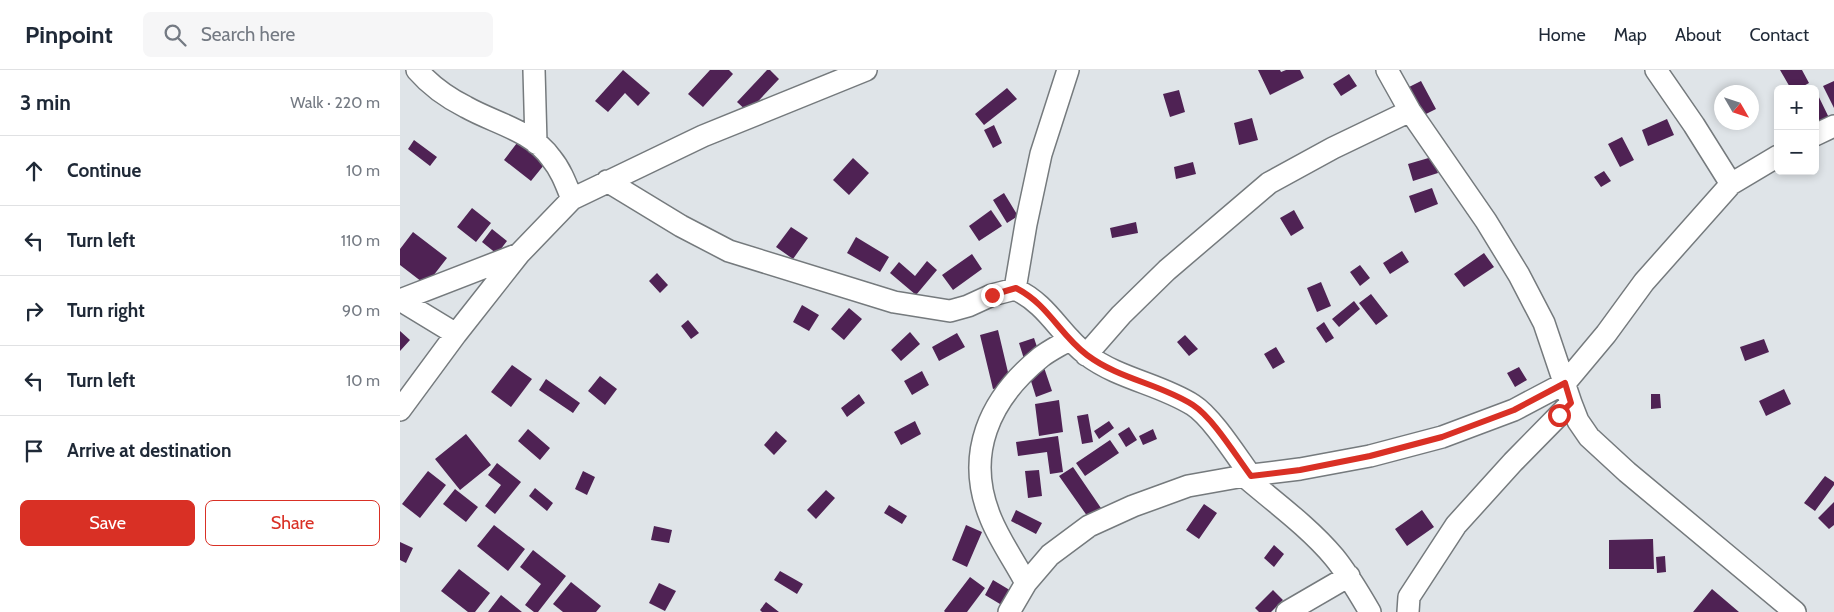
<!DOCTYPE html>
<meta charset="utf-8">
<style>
:root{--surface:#fff;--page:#f6f6f7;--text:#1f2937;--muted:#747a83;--line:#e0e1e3;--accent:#d93025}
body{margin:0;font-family:Cabin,sans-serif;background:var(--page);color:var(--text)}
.controls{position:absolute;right:15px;top:15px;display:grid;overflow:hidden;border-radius:8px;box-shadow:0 2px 8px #0003}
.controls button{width:45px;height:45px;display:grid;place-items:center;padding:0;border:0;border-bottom:1px solid var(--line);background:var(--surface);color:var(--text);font:25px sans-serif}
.compass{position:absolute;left:1314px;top:15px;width:45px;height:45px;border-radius:50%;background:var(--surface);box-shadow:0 2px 8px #0003;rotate:129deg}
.stop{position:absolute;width:15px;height:15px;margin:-11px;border:4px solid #d93025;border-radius:50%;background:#fff}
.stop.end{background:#d93025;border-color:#fff;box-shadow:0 1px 5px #0008}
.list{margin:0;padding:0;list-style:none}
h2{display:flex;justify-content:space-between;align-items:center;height:65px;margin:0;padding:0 20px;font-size:21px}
h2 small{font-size:16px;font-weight:400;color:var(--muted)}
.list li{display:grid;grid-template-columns:32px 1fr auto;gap:15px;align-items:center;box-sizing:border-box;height:70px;padding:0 20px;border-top:1px solid var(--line)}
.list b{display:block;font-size:19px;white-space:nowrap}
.list em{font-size:16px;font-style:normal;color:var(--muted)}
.actions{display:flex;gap:10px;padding:15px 20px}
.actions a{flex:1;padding:11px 0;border:1px solid var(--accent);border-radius:8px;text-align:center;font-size:18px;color:var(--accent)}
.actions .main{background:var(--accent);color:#fff}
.icon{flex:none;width:28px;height:28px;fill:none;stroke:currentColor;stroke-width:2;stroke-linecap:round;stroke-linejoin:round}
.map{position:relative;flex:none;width:1434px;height:542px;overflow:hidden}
header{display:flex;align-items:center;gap:30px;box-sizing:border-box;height:70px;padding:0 25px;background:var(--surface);border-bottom:1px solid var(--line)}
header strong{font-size:24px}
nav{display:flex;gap:28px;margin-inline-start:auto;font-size:18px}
.search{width:350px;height:45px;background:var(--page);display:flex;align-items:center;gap:12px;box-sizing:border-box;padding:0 18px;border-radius:8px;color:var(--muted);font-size:19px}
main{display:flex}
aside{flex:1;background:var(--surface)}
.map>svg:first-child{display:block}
.building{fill:#4f2254}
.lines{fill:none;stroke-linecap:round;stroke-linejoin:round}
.street-casing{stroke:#757a7d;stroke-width:24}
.street{stroke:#fff;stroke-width:21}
.route{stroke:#d93025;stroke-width:6}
</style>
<header>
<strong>Pinpoint</strong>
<div class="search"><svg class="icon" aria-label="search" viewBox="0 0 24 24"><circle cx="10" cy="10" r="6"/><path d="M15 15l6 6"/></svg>Search here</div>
<nav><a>Home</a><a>Map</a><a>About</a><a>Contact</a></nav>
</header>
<main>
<aside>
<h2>3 min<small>Walk · 220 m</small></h2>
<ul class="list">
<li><svg class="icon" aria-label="ahead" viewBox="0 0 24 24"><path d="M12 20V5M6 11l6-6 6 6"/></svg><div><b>Continue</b></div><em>10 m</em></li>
<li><svg class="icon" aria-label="left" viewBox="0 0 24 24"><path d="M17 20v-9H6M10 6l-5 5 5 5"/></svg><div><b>Turn left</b></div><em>110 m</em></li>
<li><svg class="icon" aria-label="right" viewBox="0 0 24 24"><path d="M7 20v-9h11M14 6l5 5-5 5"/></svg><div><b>Turn right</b></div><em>90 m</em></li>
<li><svg class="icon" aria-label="left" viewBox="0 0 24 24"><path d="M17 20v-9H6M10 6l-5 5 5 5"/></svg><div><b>Turn left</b></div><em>10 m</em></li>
<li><svg class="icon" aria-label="arrive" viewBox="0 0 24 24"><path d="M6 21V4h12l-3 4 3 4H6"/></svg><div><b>Arrive at destination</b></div></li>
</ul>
<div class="actions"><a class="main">Save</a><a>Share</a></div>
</aside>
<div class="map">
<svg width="1434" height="542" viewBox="0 0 1434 542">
<rect width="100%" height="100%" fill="#dfe4e8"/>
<!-- building -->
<path class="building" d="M223,0L250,23L238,36L225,23L208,42L195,31Z
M310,0H329L333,4L303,37L288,24Z
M367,0H370L379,9L348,42L337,32Z
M858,0H880L881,2L886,0H900L904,8L870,25Z
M1380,0H1402L1409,13L1398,19H1391Z
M949,4L957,16L941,26L933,14Z
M1021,11L1036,39L1024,45L1009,17Z
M1434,11V38L1423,16Z
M607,18L617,29L584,55L575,44Z
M1415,19L1432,54L1415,62Z
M779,20L785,42L770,47L763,24Z
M852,48L858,70L839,75L834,53Z
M1267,49L1274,65L1248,76L1242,60Z
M594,55L602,73L593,78L584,60Z
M1222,67L1234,90L1220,97L1208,74Z
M120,69L148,90L131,111L104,90Z
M14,70L37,87L30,96L8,79Z
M1032,87L1038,103L1013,111L1008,94Z
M453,88L469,103L449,125L433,110Z
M793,92L796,104L776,109L774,97Z
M1204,101L1211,111L1201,117L1194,107Z
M1032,118L1038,134L1015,143L1009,126Z
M604,123L618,146L607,153L593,130Z
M72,138L91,153L76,172L57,157Z
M591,140L602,156L579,171L569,156Z
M894,140L904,158L891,166L880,148Z
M736,152L738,163L712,168L710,158Z
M391,157L408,168L393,189L376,177Z
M92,159L107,171L97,184L82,172Z
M13,162L47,188L26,215L0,195V179Z
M456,167L489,187L480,202L447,183Z
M1002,181L1009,192L990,204L983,193Z
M1084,183L1094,197L1064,217L1054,204Z
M572,184L582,199L553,220L542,205Z
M527,191L537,200L516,225L490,203L499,192L515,206Z
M960,195L970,208L960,216L950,202Z
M257,203L268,215L260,223L249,211Z
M921,212L931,236L917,242L907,218Z
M971,224L988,246L976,255L959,233Z
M954,231L960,239L939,257L932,249Z
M402,235L419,245L409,261L393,252Z
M449,238L462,249L444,270L431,259Z
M288,250L299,263L291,269L281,256Z
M924,252L934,268L926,273L916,258Z
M598,260L611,315L593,319L580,265Z
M0,261L10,270L0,281Z
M510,262L520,274L501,291L491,280Z
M557,263L565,277L539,291L532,277Z
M785,265L798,279L789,286L777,272Z
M634,268L652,321L636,327L619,273Z
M1364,269L1369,282L1345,291L1340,277Z
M876,277L885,292L873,299L864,284Z
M112,295L132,309L111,337L91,322Z
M1119,297L1127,310L1115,317L1107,303Z
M522,301L529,315L512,325L504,311Z
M200,306L217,319L205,335L188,321Z
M146,309L180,333L173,343L139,320Z
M1384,319L1391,334L1366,346L1359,331Z
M459,324L465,333L447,347L441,338Z
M1251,324H1260L1261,338L1251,339Z
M659,330L663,362L639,366L635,334Z
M688,344L693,372L682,374L677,346Z
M515,351L521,364L501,375L494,362Z
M709,351L714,358L699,369L694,361Z
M729,357L737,370L726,377L718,364Z
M128,359L150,378L140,390L118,371Z
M753,359L757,369L743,375L739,366Z
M376,361L387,371L374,385L364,375Z
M66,364L91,395L60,420L35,389Z
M658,366L663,402L650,404L647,382L618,386L616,372Z
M710,370L719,383L685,406L676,393Z
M97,393L121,412L95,444L85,436L101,415L88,405Z
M673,397L703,441L690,450L659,406Z
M639,400L642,426L628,428L625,401Z
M28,401L46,415L20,448L2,434Z
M183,401L195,407L187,425L175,419Z
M1425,406L1434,412V415L1415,441L1404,433Z
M135,418L153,433L147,441L129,426Z
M55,419L78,437L66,452L43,434Z
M426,420L435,428L416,449L407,440Z
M1434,432V455L1429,459L1418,448Z
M804,434L817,443L799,469L786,460Z
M489,435L507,446L502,454L484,443Z
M616,440L642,453L636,464L611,451Z
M1022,440L1034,457L1007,476L995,459Z
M94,455L125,479L108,501L77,476Z
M566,455L582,462L567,497L552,490Z
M254,456L272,460L269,473L251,470Z
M1253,469L1254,499H1209V470Z
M0,472L13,478L6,493L0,490Z
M874,475L884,484L874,497L864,488Z
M133,480L166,506L138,542H134L125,535L141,514L120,497Z
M1265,486L1266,502L1257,503L1256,487Z
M59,499L90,523L75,542H68L41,521Z
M380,501L403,514L397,524L374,510Z
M570,507L585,518L567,542H545L544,541Z
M593,510L613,522L605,537L585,525Z
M171,512L201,536L196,542H163L153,534Z
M259,513L276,521L265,541L249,533Z
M1312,519L1339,542H1293Z
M873,520L883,530L871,542H859L855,538Z
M101,525L122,542H88Z
M366,532L379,542H362L360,540Z"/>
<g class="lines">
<defs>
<path id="street" d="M17,0C30,15 48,28 66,37C94,53 131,60 151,88C161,100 166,114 172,129
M134,0L136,73
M987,0L1010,41L1086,151L1119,205L1144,253L1171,333L1178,351L1189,367L1227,402L1395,542
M1256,0L1294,55L1331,114
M1415,65L1434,56
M207,111L281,156L329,181L494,232L550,241L568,236L592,225L615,219C649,235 659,264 687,285C719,309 760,314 793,335C812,347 837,387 851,406
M615,219L626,154L641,84L668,0
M0,230L119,184
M0,230L56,264
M686,285L721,245L767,200L869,113L933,78L1010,41
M0,340L56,264L119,184L172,129L303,66L466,0
M844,406C873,431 909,457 934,487C948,504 959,523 970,542
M626,513C615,492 600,471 591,449C564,385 589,329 641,287C650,280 661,275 670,269
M609,542L626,513L650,485L689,456L733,436L788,416L844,406L900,399L970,386L1042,367L1114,340L1165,313L1206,264L1244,212L1331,114L1378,86
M887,542L949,506
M1008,542L1009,527L1056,455L1113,392L1171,333"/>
</defs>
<!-- street casing -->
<use href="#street" class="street-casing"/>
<!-- street -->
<use href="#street" class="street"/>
</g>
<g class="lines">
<!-- route -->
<path class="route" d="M592,225L616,218C649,235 659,264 687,285C719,309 760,314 793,335C813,348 836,386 851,406L900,400L970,386L1042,367L1114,340L1165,313L1171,333L1159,345"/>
</g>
</svg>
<div class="controls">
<button>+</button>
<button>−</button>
</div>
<svg class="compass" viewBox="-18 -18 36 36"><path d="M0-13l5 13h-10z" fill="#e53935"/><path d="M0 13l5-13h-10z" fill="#747a83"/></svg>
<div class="stop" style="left:1159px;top:345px"></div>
<div class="stop end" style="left:592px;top:225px"></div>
</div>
</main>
